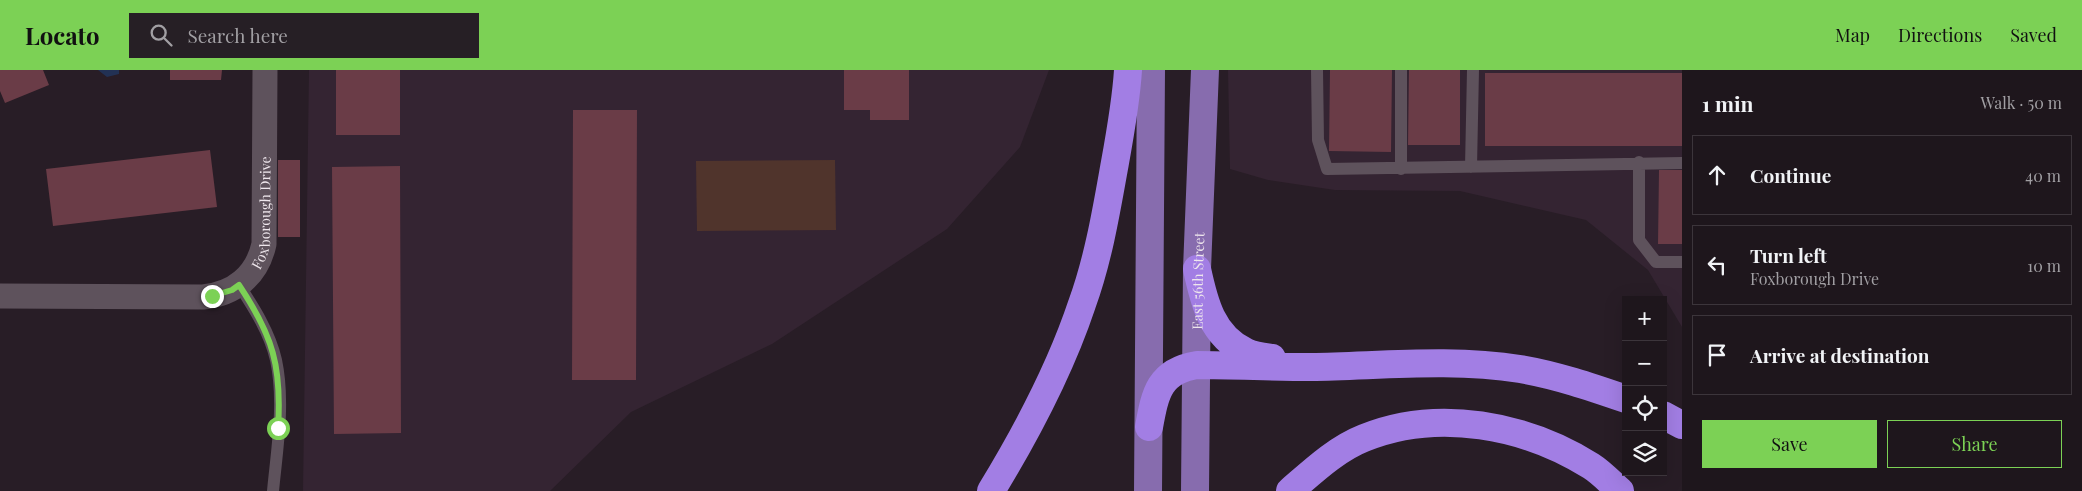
<!DOCTYPE html>
<meta charset="utf-8">
<style>
:root{--surface:#1e161c;--page:#261f25;--text:#f1f3f6;--muted:#a19fa3;--line:#3c353b;--accent:#7cd155}
body{margin:0;font-family:"Playfair Display",serif;background:var(--page);color:var(--text)}
.controls{position:absolute;right:15px;bottom:15px;display:grid;overflow:hidden;border-radius:0px;box-shadow:0 5px 20px #0002}
.controls button{width:45px;height:45px;display:grid;place-items:center;padding:0;border:0;border-bottom:1px solid var(--line);background:var(--surface);color:var(--text);font:25px sans-serif}
.stop{position:absolute;width:15px;height:15px;margin:-11px;border:4px solid #7cd155;border-radius:50%;background:#fff}
.stop.end{background:#7cd155;border-color:#fff;box-shadow:0 1px 5px #0008}
.list{margin:0;padding:0;list-style:none}
h2{display:flex;justify-content:space-between;align-items:center;height:65px;margin:0;padding:0 20px;font-size:21px}
h2 small{font-size:16px;font-weight:400;color:var(--muted)}
.list li{display:grid;grid-template-columns:32px 1fr auto;gap:15px;align-items:center;box-sizing:border-box;height:80px;margin:0 10px 10px;padding:0 10px;border:1px solid var(--line);border-radius:0px}
.list b{display:block;font-size:19px;white-space:nowrap}
.list p{margin:0;font-size:16px;white-space:nowrap;color:var(--muted)}
.list em{font-size:16px;font-style:normal;color:var(--muted)}
.actions{display:flex;gap:10px;padding:15px 20px}
.actions a{flex:1;padding:11px 0;border:1px solid var(--accent);border-radius:0px;text-align:center;font-size:18px;color:var(--accent)}
.actions .main{background:var(--accent);color:#111}
.icon{flex:none;width:28px;height:28px;fill:none;stroke:currentColor;stroke-width:2;stroke-linecap:round;stroke-linejoin:round}
.map{position:relative;flex:none;width:1682px;height:421px;overflow:hidden}
header{display:flex;align-items:center;gap:30px;box-sizing:border-box;height:70px;padding:0 25px;background:var(--accent);color:#111}
header strong{font-size:24px}
nav{display:flex;gap:28px;margin-inline-start:auto;font-size:18px}
.search{width:350px;height:45px;background:var(--page);display:flex;align-items:center;gap:12px;box-sizing:border-box;padding:0 18px;border-radius:0px;color:var(--muted);font-size:19px}
main{display:flex}
aside{flex:1;background:var(--surface)}
.map>svg:first-child{display:block}
.built{fill:#342432}
.green{fill:#50342c}
.water{fill:#223154}
.building{fill:#6a3c47}
.lines{fill:none;stroke-linecap:round;stroke-linejoin:round}
.lane{stroke:#5e525c;stroke-width:12}
.street{stroke:#5e525c;stroke-width:25}
.primary{stroke:#876cae;stroke-width:28}
.highway{stroke:#a27ee4;stroke-width:28}
.route{stroke:#7cd155;stroke-width:6}
.labels{text-anchor:middle;dominant-baseline:central;stroke-width:4.5;stroke-linejoin:round;paint-order:stroke}
.street-label{font-size:14px;fill:#eee6ec;stroke:#281d26}
</style>
<header>
<strong>Locato</strong>
<div class="search"><svg class="icon" aria-label="search" viewBox="0 0 24 24"><circle cx="10" cy="10" r="6"/><path d="M15 15l6 6"/></svg>Search here</div>
<nav><a>Map</a><a>Directions</a><a>Saved</a></nav>
</header>
<main>
<div class="map">
<svg width="1682" height="421" viewBox="0 0 1682 421">
<rect width="100%" height="100%" fill="#281d26"/>
<!-- built -->
<path class="built" d="M309,0H1049L1020,77L947,159L772,274L631,342L550,421H303Z
M1228,0H1682V257L1648,200L1586,150L1460,121L1335,120L1268,110L1230,99Z"/>
<!-- green -->
<path class="green" d="M835,90L836,160L697,161L696,91Z"/>
<!-- water -->
<path class="water" d="M98,0H119V4L107,7Z"/>
<!-- building -->
<path class="building" d="M0,0H43L49,15L5,33L0,21Z
M170,0H222L221,10H170Z
M336,0H400V65H336Z
M844,0H909V50H870V40H844Z
M1330,0H1392L1391,82L1329,81Z
M1409,0H1460V75H1408Z
M1485,3H1682V76H1485Z
M573,40H637L636,310H572Z
M210,80L217,137L53,156L46,99Z
M278,90H300V167H278Z
M400,96L401,363L334,364L332,97Z
M1659,100H1682V174H1658Z"/>
<g class="lines">
<!-- lane -->
<path class="lane" d="M1317,0L1318,70L1327,99L1682,93
M1401,0V99
M1639,92V170L1656,192H1682
M1471,97L1473,0
M239,215C254,238 270,263 276,290C285,332 277,379 273,421"/>
<!-- street -->
<path class="street" id="s1" d="M0,226L203,227C234,224 257,206 264,174L265,0"/>
<!-- primary -->
<g class="primary">
<path d="M1148,421L1151,0"/>
<path id="s2" d="M1195,421L1197,199L1205,0"/>
</g>
<!-- highway -->
<path class="highway" d="M1197,199C1204,232 1212,266 1246,282C1253,286 1264,287 1272,288
M1663,345L1682,355
M1149,357C1155,324 1159,301 1197,295C1235,295 1273,297 1311,297C1380,296 1451,288 1520,299C1556,305 1591,317 1626,329
M991,421C1027,362 1060,300 1082,234C1098,190 1106,143 1114,98C1120,65 1126,33 1128,0
M1290,421C1312,402 1336,379 1364,368C1438,338 1526,355 1591,396C1602,403 1611,413 1620,421"/>
</g>
<g class="lines">
<!-- route -->
<path class="route" d="M212,226L232,220L239,215C273,266 282,297 278,358"/>
</g>
<g class="labels">
<!-- street labels -->
<g class="street-label">
<text stroke="none"><textPath href="#s1" startOffset="321">Foxborough Drive</textPath></text>
<text stroke="none"><textPath href="#s2" startOffset="210">East 56th Street</textPath></text>
</g>
</g>
</svg>
<div class="controls">
<button>+</button>
<button>−</button>
<button><svg class="icon" aria-label="locate" viewBox="0 0 24 24"><circle cx="12" cy="12" r="6"/><path d="M12 2v4M12 18v4M2 12h4M18 12h4"/></svg></button>
<button><svg class="icon" aria-label="layers" viewBox="0 0 24 24"><path d="M12 4l9 5-9 5-9-5zM3 14l9 5 9-5"/></svg></button>
</div>
<div class="stop" style="left:278px;top:358px"></div>
<div class="stop end" style="left:212px;top:226px"></div>
</div>
<aside>
<h2>1 min<small>Walk · 50 m</small></h2>
<ul class="list">
<li><svg class="icon" aria-label="ahead" viewBox="0 0 24 24"><path d="M12 20V5M6 11l6-6 6 6"/></svg><div><b>Continue</b></div><em>40 m</em></li>
<li><svg class="icon" aria-label="left" viewBox="0 0 24 24"><path d="M17 20v-9H6M10 6l-5 5 5 5"/></svg><div><b>Turn left</b><p>Foxborough Drive</p></div><em>10 m</em></li>
<li><svg class="icon" aria-label="arrive" viewBox="0 0 24 24"><path d="M6 21V4h12l-3 4 3 4H6"/></svg><div><b>Arrive at destination</b></div></li>
</ul>
<div class="actions"><a class="main">Save</a><a>Share</a></div>
</aside>
</main>
